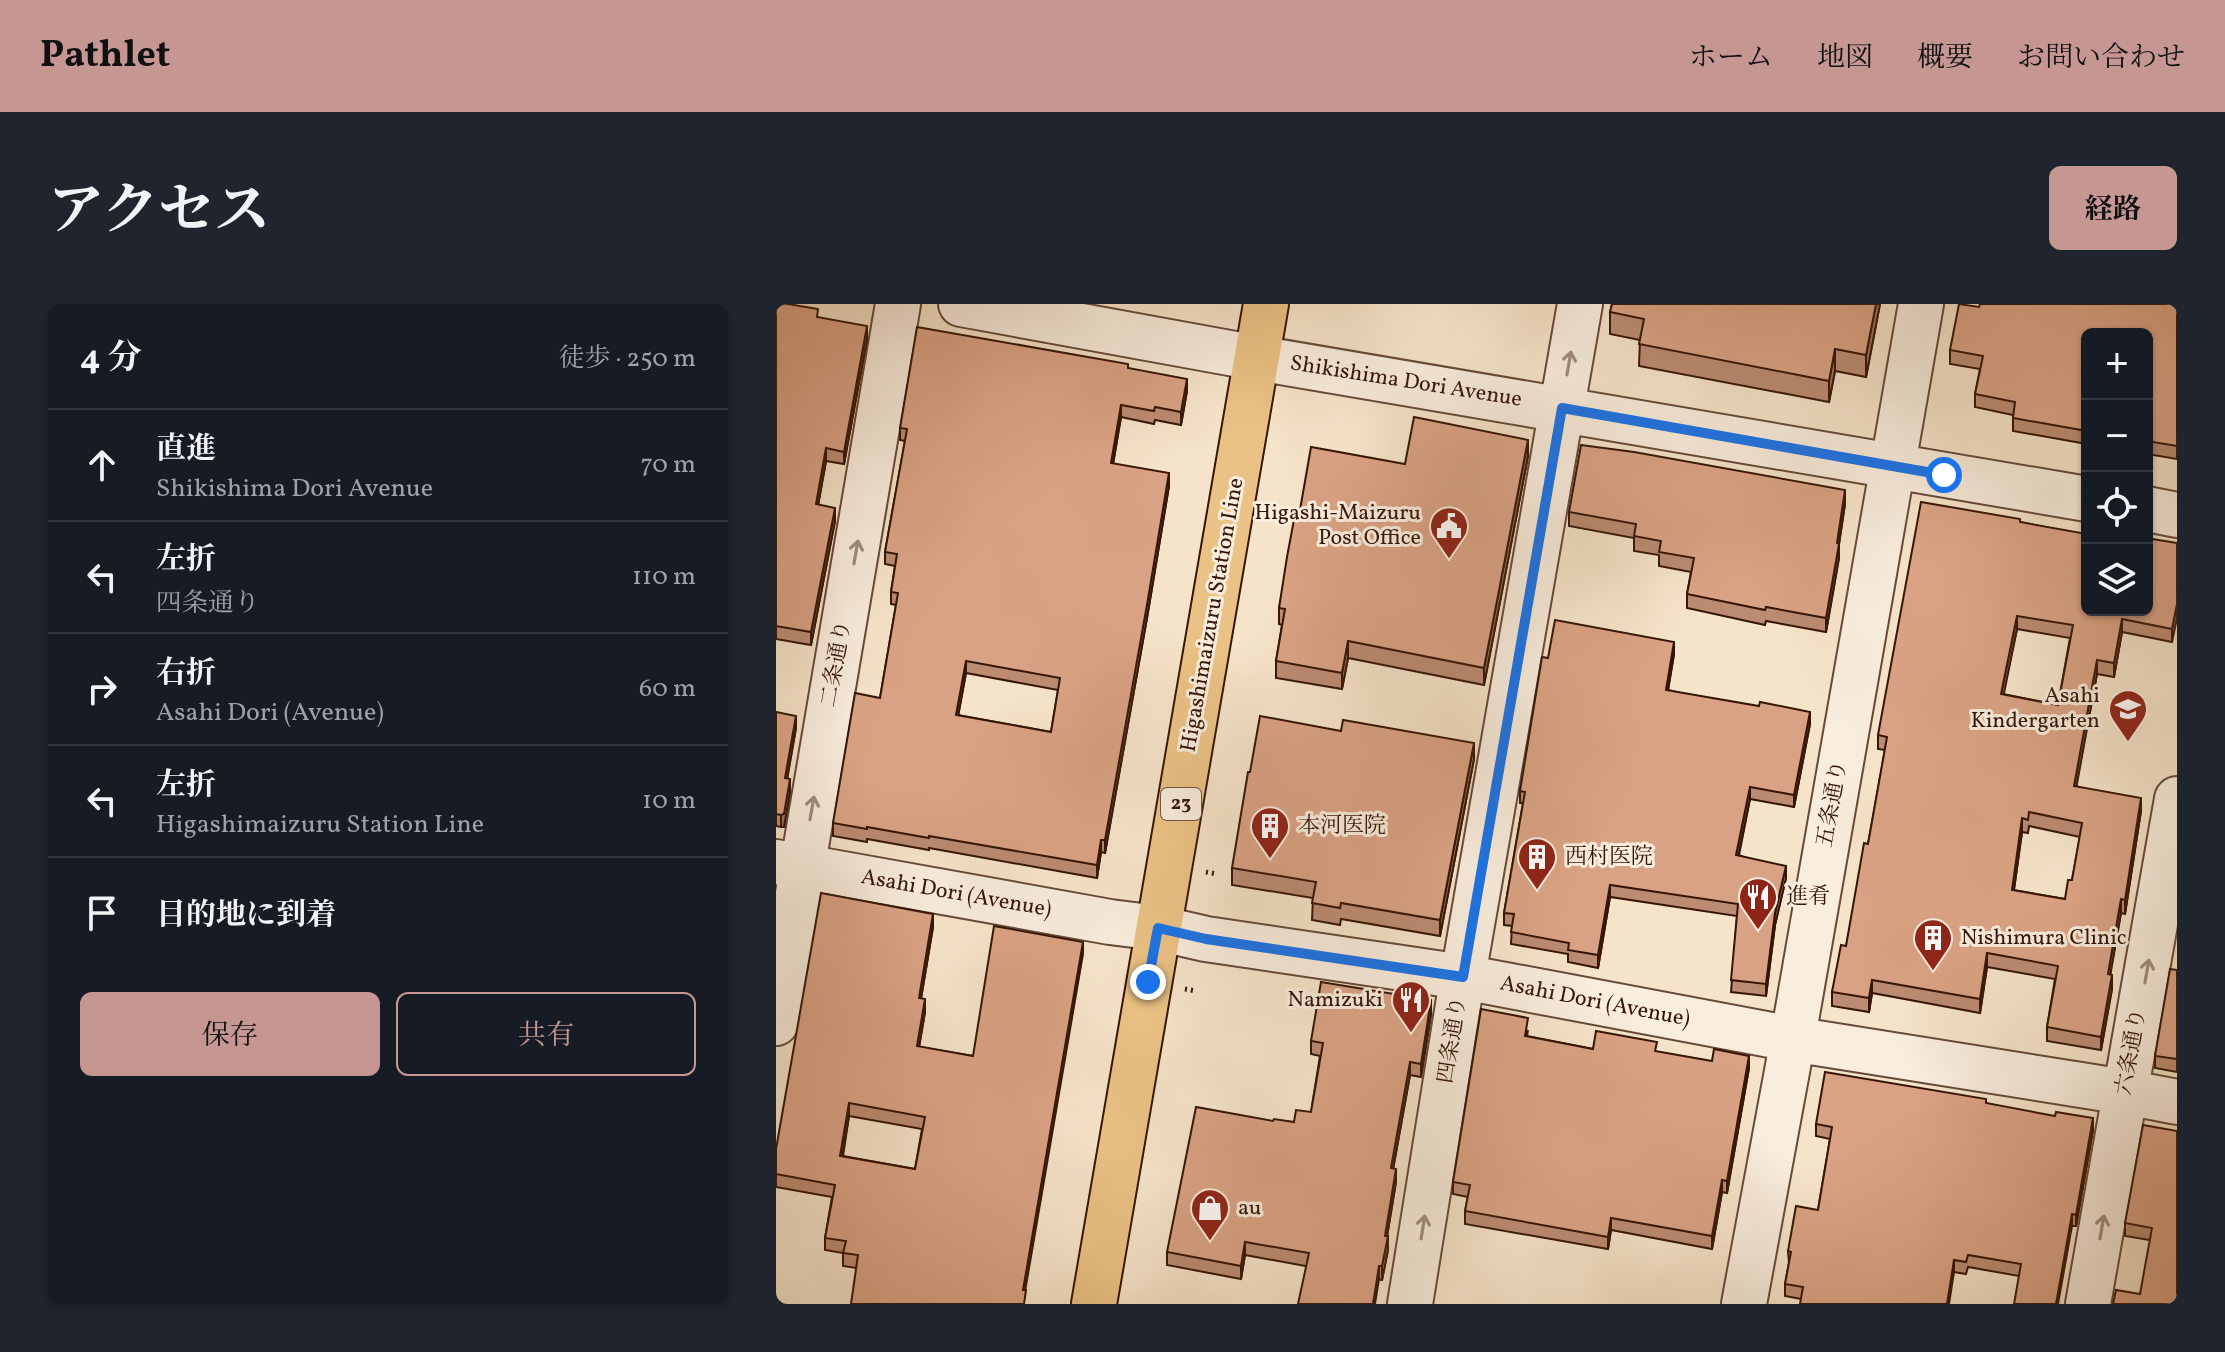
<!DOCTYPE html>
<html lang="ja">
<meta charset="utf-8">
<style>
:root{--surface:#171b24;--page:#20242c;--text:#f1f3f6;--muted:#9ea1a6;--line:#363941;--accent:#c59692}
body{margin:0;font-family:Vollkorn,"Noto Serif JP",serif;background:var(--page);color:var(--text)}
.controls{position:absolute;right:24px;top:24px;display:grid;overflow:hidden;border-radius:12px;box-shadow:0 2px 6px #0004}
.controls button{width:72px;height:72px;display:grid;place-items:center;padding:0;border:0;border-bottom:2px solid var(--line);background:var(--surface);color:var(--text);font:40px sans-serif}
.stop{position:absolute;width:24px;height:24px;margin:-18px;border:6px solid #1a73e8;border-radius:50%;background:#fff}
.stop.end{background:#1a73e8;border-color:#fff;box-shadow:0 2px 8px #0008}
.list{margin:0;padding:0;list-style:none}
h2{display:flex;justify-content:space-between;align-items:center;height:104px;margin:0;padding:0 32px;font-size:34px}
h2 small{font-size:26px;font-weight:400;color:var(--muted)}
.list li{display:grid;grid-template-columns:52px 1fr auto;gap:24px;align-items:center;box-sizing:border-box;height:112px;padding:0 32px;border-top:2px solid var(--line)}
.list b{display:block;font-size:30px;white-space:nowrap}
.list p{margin:0;font-size:26px;white-space:nowrap;color:var(--muted)}
.list em{font-size:26px;font-style:normal;color:var(--muted)}
.actions{display:flex;gap:16px;padding:24px 32px}
.actions a{flex:1;padding:18px 0;border:2px solid var(--accent);border-radius:12px;text-align:center;font-size:28px;color:var(--accent)}
.actions .main{background:var(--accent);color:#111}
.icon{flex:none;width:44px;height:44px;fill:none;stroke:currentColor;stroke-width:2;stroke-linecap:round;stroke-linejoin:round}
.map{position:relative;flex:none;width:1401px;height:1000px;overflow:hidden;border-radius:12px}
header{display:flex;align-items:center;gap:48px;box-sizing:border-box;height:112px;padding:0 40px;background:var(--accent);color:#111}
header strong{font-size:38px}
nav{display:flex;gap:44px;margin-inline-start:auto;font-size:28px}
.intro{display:flex;align-items:center;justify-content:space-between;box-sizing:border-box;height:192px;padding:0 48px}
h1{margin:0;font-size:56px}
.button{padding:20px 36px;border-radius:12px;background:var(--accent);color:#111;font-size:28px;font-weight:700}
main{display:flex;gap:48px;padding:0 48px}
aside{flex:1;background:var(--surface);border-radius:12px;box-shadow:0 2px 6px #0004}
.map>svg:first-child{display:block}
.lines{fill:none;stroke-linecap:round;stroke-linejoin:round}
.minor-casing{stroke:#664938;stroke-width:48}
.major-casing{stroke:#361508;stroke-width:48}
.path{stroke:#361508;stroke-width:5;stroke-dasharray:2 4;stroke-linecap:butt}
.minor{stroke:#f9eddd;stroke-width:44}
.major{stroke:#ebc285;stroke-width:44}
.wall{fill:#bb8b72;stroke:#361508;stroke-width:2;fill-rule:evenodd}
.shaded-wall{fill:#98715c;stroke:#361508;stroke-width:2}
.building{fill:#d9a284;stroke:#361508;stroke-width:2;fill-rule:evenodd}
.oneway{stroke:#a18c7d}
.route{stroke:#1a73e8;stroke-width:10}
.labels{text-anchor:middle;dominant-baseline:central;stroke-width:6;stroke-linejoin:round;paint-order:stroke}
.shield{fill:#f9eddd;stroke:#705648;stroke-width:2}
.shield-label{font-size:20px;font-weight:bold;fill:#361508}
.street-label{font-size:22px;fill:#361508;stroke:#f9eddd}
.poi-label{font-size:22px;fill:#361508;stroke:#f9eddd;text-anchor:start}
</style>
<header>
<strong>Pathlet</strong>
<nav><a>ホーム</a><a>地図</a><a>概要</a><a>お問い合わせ</a></nav>
</header>
<div class="intro"><h1>アクセス</h1><a class="button">経路</a></div>
<main>
<aside>
<h2>4 分<small>徒歩 · 250 m</small></h2>
<ul class="list">
<li><svg class="icon" aria-label="ahead" viewBox="0 0 24 24"><path d="M12 20V5M6 11l6-6 6 6"/></svg><div><b>直進</b><p>Shikishima Dori Avenue</p></div><em>70 m</em></li>
<li><svg class="icon" aria-label="left" viewBox="0 0 24 24"><path d="M17 20v-9H6M10 6l-5 5 5 5"/></svg><div><b>左折</b><p>四条通り</p></div><em>110 m</em></li>
<li><svg class="icon" aria-label="right" viewBox="0 0 24 24"><path d="M7 20v-9h11M14 6l5 5-5 5"/></svg><div><b>右折</b><p>Asahi Dori (Avenue)</p></div><em>60 m</em></li>
<li><svg class="icon" aria-label="left" viewBox="0 0 24 24"><path d="M17 20v-9H6M10 6l-5 5 5 5"/></svg><div><b>左折</b><p>Higashimaizuru Station Line</p></div><em>10 m</em></li>
<li><svg class="icon" aria-label="arrive" viewBox="0 0 24 24"><path d="M6 21V4h12l-3 4 3 4H6"/></svg><div><b>目的地に到着</b></div></li>
</ul>
<div class="actions"><a class="main">保存</a><a>共有</a></div>
</aside>
<div class="map">
<svg width="1401" height="1000" viewBox="0 0 1401 1000">
<rect width="100%" height="100%" fill="#f6e4ca"/>
<filter id="stains"><feTurbulence type="fractalNoise" baseFrequency=".0025" numOctaves="4"/><feColorMatrix values="0 0 0 0 .2 0 0 0 0 .09 0 0 0 0 .02 0 0 0 .5 -.17"/></filter>
<radialGradient id="worn" r=".72"><stop offset=".6" stop-color="#630" stop-opacity="0"/><stop offset="1" stop-color="#630" stop-opacity=".3"/></radialGradient>
<g class="lines">
<defs>
<path id="minor" d="M185,0L481,54L1311,195
M1371,205L1401,211
M0,558L334,618L382,624L430,635L687,673L1016,735L1349,788L1401,798
M0,719L122,0
M634,1000L682,701L804,0
M968,1000L1012,762L1145,0
M1312,1000L1401,495"/>
<path id="major" d="M318,1000C374,667 435,334 490,0"/>
</defs>
<!-- minor casing -->
<use href="#minor" class="minor-casing"/>
<!-- major casing -->
<use href="#major" class="major-casing"/>
<!-- path -->
<path class="path" d="M430,568L441,570
M409,685L420,687"/>
<!-- minor -->
<use href="#minor" class="minor"/>
<!-- major -->
<use href="#major" class="major"/>
</g>
<!-- wall -->
<path class="wall" d="M0,0L42,13L91,35L68,160L50,157L42,201L59,217L35,341L0,335Z
M836,0H1104L1090,73L1059,67L1053,98L863,62L864,36L834,30V8Z
M1401,0V155L1371,150V30H1311V140L1237,127V111L1199,103V90L1204,65L1174,60V46L1203,3Z
M352,64L411,87L405,121L379,116L378,120L345,113L337,160L393,182L371,314L329,549L325,548L321,574L153,544V546L91,535V538L57,532V519L104,394L120,301L115,300V288L119,262L109,260V248L129,137L124,136V124ZM190,369L282,386L275,428L182,411Z
M752,152L708,381L572,354L566,385L500,374V357L506,321L503,320V304L524,206L629,160Z
M1069,200L1063,240V254L1050,328L990,317L989,321L911,304V290L915,268L883,262V251L858,247V234L793,222V208Z
M1244,218L1374,244L1401,239L1396,338L1346,328L1338,373L1321,370L1300,482L1365,507L1349,610L1345,609L1334,671L1336,685L1325,746L1271,737V723L1279,675L1211,663L1204,709L1096,689L1093,708L1056,702V688L1070,642L1092,540L1109,446L1102,445V431ZM1241,325L1294,334L1282,401L1227,390ZM1253,522L1304,533L1296,576L1289,595L1238,586L1246,528L1252,529Z
M898,350L892,386L1034,420L1018,503L974,495L963,551L1010,574L999,621L990,692L955,688L961,612L834,593L822,664L792,658V650L735,640L736,622L728,621V609L747,499H744V487L772,354Z
M0,408L20,424L11,475L14,488L8,523H5L0,522Z
M698,455L664,632L565,615L564,621L536,616L537,594L456,581V564Z
M157,623L145,694L149,708L143,743L197,752L307,650L80,964L67,962V949L49,946V934L56,893L0,883V845ZM73,812L146,825L139,865L67,852Z
M1401,666V768L1379,764V752Z
M655,710L645,773L634,771L617,865L620,878L611,932L612,946L606,976L469,951L465,975L391,961V948L497,817L518,818L535,808L544,752L535,750V737Z
M752,726L751,732L817,745L881,748L973,764L951,889L946,888L936,945L835,926L832,945L689,920V907L692,893L677,890V878Z
M1210,799L1317,826L1300,922H1296L1243,972L1192,963L1190,970L1178,968L1025,995L1009,992V980L1013,959L1012,947L1042,906L1054,835L1040,832V820Z
M1401,827L1374,936L1349,932V919Z"/>
<!-- shaded-wall -->
<path class="shaded-wall" d="M1100,0H1104L1090,73V51Z
M91,22V35L68,160V148Z
M1059,45V67L1053,98V77Z
M411,75V87L405,121V108Z
M345,101V113L335,172V159Z
M752,136V152L708,381V364Z
M50,144V157L40,213V200Z
M393,169V182L371,314L329,549V536Z
M1069,186V200L1061,253V239Z
M59,204V217L35,341V328Z
M1063,240V254L1050,328V314Z
M1401,300V314L1396,338V325Z
M1241,312V325L1225,404V390Z
M1346,315V328L1338,373V359Z
M572,337V354L566,385V369Z
M898,338V350L890,398V386Z
M1321,356V370L1298,496V482Z
M190,357V369L180,424V411Z
M1034,408V420L1018,503V491Z
M20,412V424L9,487V474Z
M698,439V455L664,632V616Z
M14,475V488L8,523H5V511Z
M974,483V495L960,563V551Z
M1365,494V507L1349,610V596Z
M1246,514V528L1236,599V586Z
M325,536V548L321,574V561Z
M1010,562V574L999,621L990,692V680L999,609Z
M834,581V593L822,664V651Z
M1345,595V609L1332,684V670Z
M157,610V623L143,707V694Z
M307,638V650L247,999V986Z
M1211,649V663L1204,709V695Z
M1336,671V685L1325,746V733Z
M1096,676V689L1093,708V694Z
M149,695V708L141,755V742Z
M655,696V710L645,773V760Z
M973,752V764L951,889V877Z
M634,758V771L615,877V864Z
M73,799V812L64,865V852Z
M1317,814V826L1300,922V911Z
M620,865V878L609,945V932Z
M946,876V888L936,945V932Z
M1296,910V922L1282,1000H1280Z
M835,914V926L832,945V933Z
M612,932V946L606,976V962Z
M469,938V951L465,975V962Z
M1178,956V968L1173,1000H1171Z
M603,962V975L599,1000H597Z"/>
<!-- building -->
<path class="building" d="M0,0H12L42,5L41,13L91,22L68,148L50,144L40,200L59,204L35,328L0,322Z
M836,0H1100L1090,51L1059,45L1053,77L863,40L868,15L834,8Z
M1183,0L1203,3L1204,0H1401V142L1371,137V30H1311V127L1237,114L1239,98L1199,90L1207,52L1174,46Z
M141,23L352,60V64L411,75L405,108L379,103L378,107L345,101L335,159L393,169L371,301L329,536H325L321,561L153,532V534L91,523V525L57,519L79,389L104,394L122,289L115,288L121,250L109,248L131,125L124,124ZM190,357L284,374L275,428L180,411Z
M638,113L752,136L708,364L572,337L566,369L500,357L509,305L503,304L511,253L520,205L524,206L535,143L629,160Z
M805,141L858,148L1069,186L1061,239L1063,240L1050,314L990,303L989,306L911,290L918,254L883,248L885,237L858,232L860,220L793,208Z
M1145,198L1244,215V218L1311,230V306H1371V243L1374,244L1376,235L1401,239V300L1396,325L1346,315L1338,359L1321,356L1298,482L1365,494L1349,596L1345,595L1332,670L1336,671L1325,733L1271,723L1282,662L1211,649L1204,695L1096,676L1093,694L1056,688L1065,641L1070,642L1088,539L1092,540L1111,433L1102,431ZM1241,312L1297,321L1282,401L1225,390ZM1253,508L1306,519L1296,576H1292L1289,595L1236,586L1246,514L1252,516Z
M779,316L898,338L890,386L983,402L984,398L1034,408L1018,491L974,483L960,551L1010,562L999,609L990,680L955,676L962,600L834,581L822,651L792,646L793,639L735,628L738,610L728,609L749,488L744,487L766,353L772,354Z
M0,408L20,412L9,474L14,475L8,510L5,511L0,510Z
M484,412L565,427L567,416L698,439L664,616L565,599L564,604L536,599L540,578L456,564L472,468H474Z
M45,589L157,610L143,694L149,695L141,742L197,752L218,622L307,638L247,986H250L248,1000H75L82,951L67,949L70,937L49,934L59,881L0,870V845ZM73,799L149,813L139,865L64,852Z
M1394,665L1401,666V755L1379,752Z
M545,678L655,696L645,760L634,758L615,864L620,865L609,932H612L606,962H603L597,1000H522L533,949L469,938L465,962L391,948L420,803L497,817L498,815L518,818L520,806L535,808L547,739L535,737Z
M705,705L752,714L749,732L817,745L820,727L881,738L879,747L936,757L938,745L973,752L951,877L946,876L936,932L835,914L832,933L689,907L694,881L677,878Z
M1049,768L1210,795V799L1279,812L1280,808L1317,814L1300,911L1296,910L1280,1000H1238L1245,960L1192,951L1190,958L1178,956L1171,1000H1024L1027,983L1009,980L1015,948L1012,947L1020,902L1042,906L1056,823L1040,820Z
M1367,821L1401,827V1000H1337L1340,986L1364,990L1376,924L1349,919Z"/>
<!-- one-way arrows -->
<defs><path id="oneway-shaft" d="M-6 0H5M1.5-3L5.5 0L1.5 3" fill="none" stroke-width="1.6" stroke-linecap="round" stroke-linejoin="round" transform="scale(2)"/></defs>
<g class="oneway">
<use href="#oneway-shaft" transform="translate(793 59) rotate(-80)"/>
<use href="#oneway-shaft" transform="translate(80 248) rotate(-80)"/>
<use href="#oneway-shaft" transform="translate(36 504) rotate(-80)"/>
<use href="#oneway-shaft" transform="translate(1371 667) rotate(-80)"/>
<use href="#oneway-shaft" transform="translate(647 923) rotate(-81)"/>
<use href="#oneway-shaft" transform="translate(1326 923) rotate(-80)"/>
</g>
<g class="lines">
<!-- route -->
<path class="route" d="M372,678L382,624L430,635L687,673L786,104L1168,171"/>
</g>
<!-- icons -->
<defs>
<symbol id="civic-pin" viewBox="-11 -11 22 30"><path d="M0 17L-7.5 6A9.5 9.5 0 1 1 7.5 6Z" fill="#8f2418" stroke="#f9eddd"/><path d="M-.6-6.5H3V-4.5H.6V-3L4-1V1h2V6H-6V1h2V-1L-.6-3ZM-1.2 2.5V6h2.4V2.5Z" fill="#fff"/></symbol>
<symbol id="school-pin" viewBox="-11 -11 22 30"><path d="M0 17L-7.5 6A9.5 9.5 0 1 1 7.5 6Z" fill="#8f2418" stroke="#f9eddd"/><path d="M0-5L7-2L0 1L-7-2ZM-4 1L0 2.5L4 1V4Q0 6-4 4Z" fill="#fff"/></symbol>
<symbol id="building-pin" viewBox="-11 -11 22 30"><path d="M0 17L-7.5 6A9.5 9.5 0 1 1 7.5 6Z" fill="#8f2418" stroke="#f9eddd"/><path d="M-4-6H4V6H1V3H-1V6H-4ZM-2.5-4.3h1.7v1.8h-1.7ZM.8-4.3h1.7v1.8H.8ZM-2.5-1h1.7V.8h-1.7ZM.8-1h1.7V.8H.8Z" fill="#fff"/></symbol>
<symbol id="restaurant-pin" viewBox="-11 -11 22 30"><path d="M0 17L-7.5 6A9.5 9.5 0 1 1 7.5 6Z" fill="#8f2418" stroke="#f9eddd"/><path d="M-5-6h1v4h1v-4h1v4h1v-4h1v5L-1.5 .5V6h-2V.5L-5-1ZM5-6V6H3V1.5H1.5Q1.5-4 5-6Z" fill="#fff"/></symbol>
<symbol id="shop-pin" viewBox="-11 -11 22 30"><path d="M0 17L-7.5 6A9.5 9.5 0 1 1 7.5 6Z" fill="#8f2418" stroke="#f9eddd"/><path d="M-5-2.5h2.3a2.7 3.5 0 0 1 5.4 0H5L5.5 6h-11ZM-1.5-2.5h3a1.5 2.3 0 0 0-3 0Z" fill="#fff"/></symbol>
</defs>
<g fill-rule="evenodd">
<use href="#civic-pin" x="651" y="200" width="44" height="60"/>
<use href="#school-pin" x="1330" y="383" width="44" height="60"/>
<use href="#building-pin" x="472" y="500" width="44" height="60"/>
<use href="#building-pin" x="739" y="531" width="44" height="60"/>
<use href="#restaurant-pin" x="960" y="571" width="44" height="60"/>
<use href="#building-pin" x="1135" y="612" width="44" height="60"/>
<use href="#restaurant-pin" x="613" y="674" width="44" height="60"/>
<use href="#shop-pin" x="412" y="882" width="44" height="60"/>
</g>
<g class="labels">
<!-- shield labels -->
<rect class="shield" x="385" y="484" width="40" height="32" rx="6"/>
<g class="shield-label">
<text x="405" y="500">23</text>
</g>
<!-- street labels -->
<g class="street-label">
<text transform="translate(630 78) rotate(9)">Shikishima Dori Avenue</text>
<text transform="translate(437 311) rotate(-80)">Higashimaizuru Station Line</text>
<text transform="translate(61 360) rotate(-80)">二条通り</text>
<text transform="translate(1057 500) rotate(-80)">五条通り</text>
<text transform="translate(180 590) rotate(10)">Asahi Dori (Avenue)</text>
<text transform="translate(819 698) rotate(11)">Asahi Dori (Avenue)</text>
<text transform="translate(677 736) rotate(-81)">四条通り</text>
<text transform="translate(1356 748) rotate(-80)">六条通り</text>
</g>
<!-- poi labels -->
<g class="poi-label">
<text x="645" y="209" text-anchor="end">Higashi-Maizuru<tspan x="645" dy="25">Post Office</tspan></text>
<text x="1324" y="392" text-anchor="end">Asahi<tspan x="1324" dy="25">Kindergarten</tspan></text>
<text x="522" y="522">本河医院</text>
<text x="789" y="553">西村医院</text>
<text x="1010" y="593">進肴</text>
<text x="1185" y="634">Nishimura Clinic</text>
<text x="607" y="696" text-anchor="end">Namizuki</text>
<text x="462" y="904">au</text>
</g>
</g>
<rect width="100%" height="100%" filter="url(#stains)"/>
<rect width="100%" height="100%" fill="url(#worn)"/>
</svg>
<div class="controls">
<button>+</button>
<button>−</button>
<button><svg class="icon" aria-label="locate" viewBox="0 0 24 24"><circle cx="12" cy="12" r="6"/><path d="M12 2v4M12 18v4M2 12h4M18 12h4"/></svg></button>
<button><svg class="icon" aria-label="layers" viewBox="0 0 24 24"><path d="M12 4l9 5-9 5-9-5zM3 14l9 5 9-5"/></svg></button>
</div>
<div class="stop" style="left:1168px;top:171px"></div>
<div class="stop end" style="left:372px;top:678px"></div>
</div>
</main>
